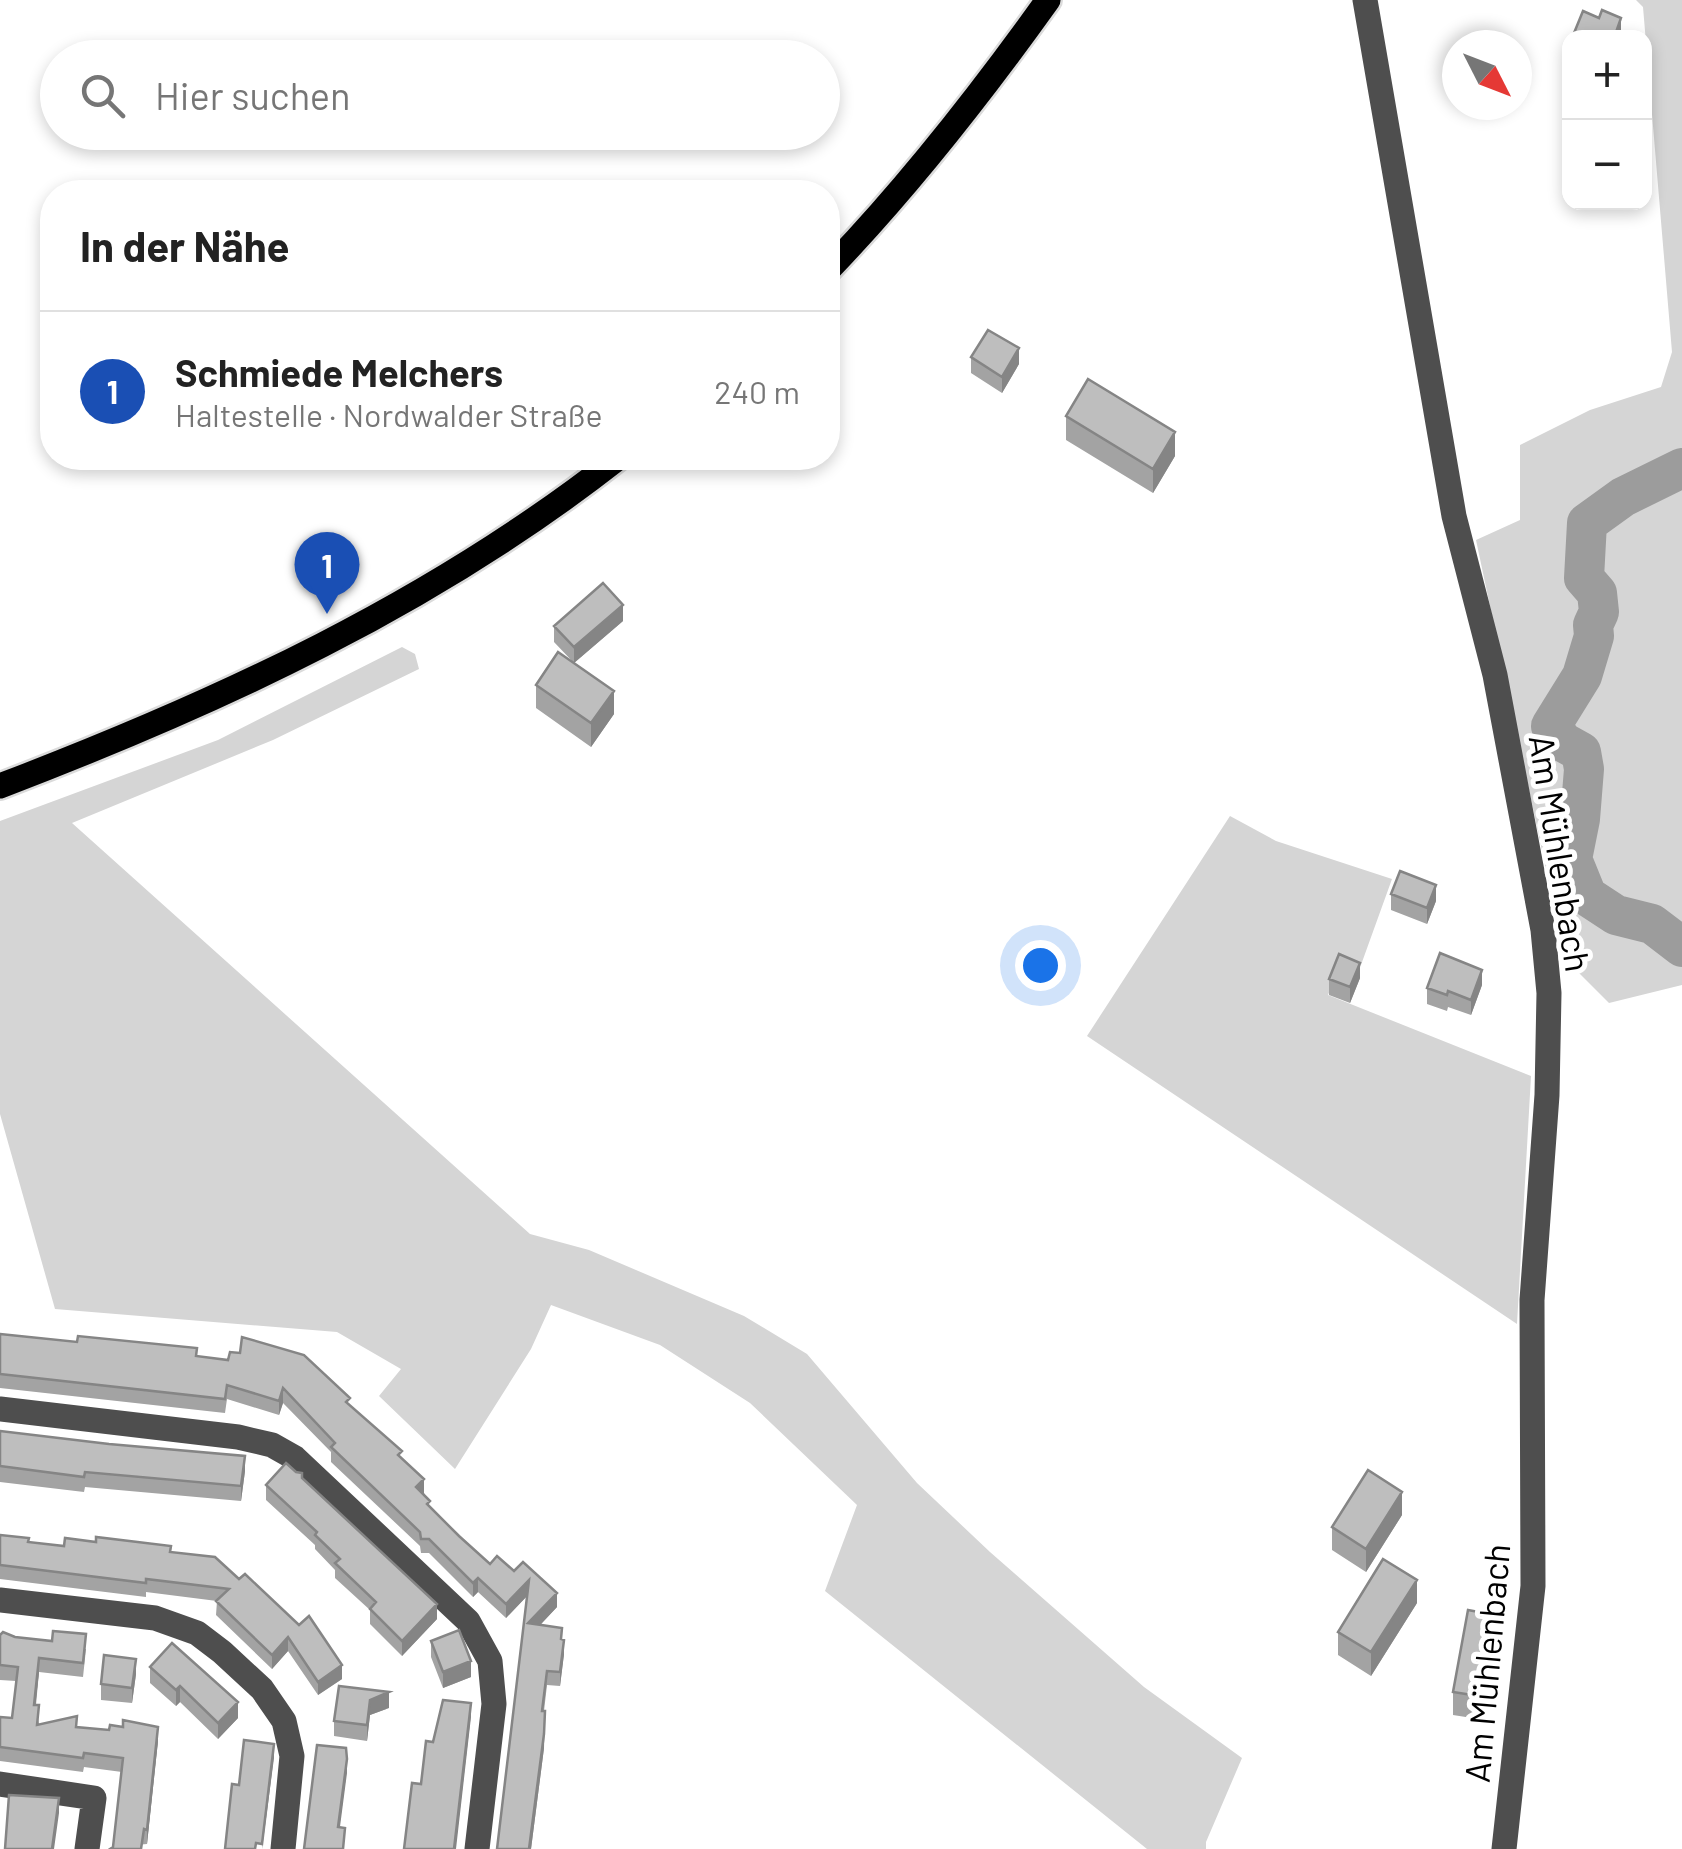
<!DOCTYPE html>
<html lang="de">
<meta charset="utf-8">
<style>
:root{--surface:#fff;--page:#f6f6f6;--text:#222;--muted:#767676;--line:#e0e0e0;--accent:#111827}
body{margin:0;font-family:Barlow,sans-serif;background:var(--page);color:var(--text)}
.controls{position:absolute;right:30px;top:30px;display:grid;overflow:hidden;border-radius:20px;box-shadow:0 5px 15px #0003}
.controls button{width:90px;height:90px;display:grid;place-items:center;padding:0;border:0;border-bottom:2px solid var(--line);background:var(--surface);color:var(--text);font:50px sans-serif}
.compass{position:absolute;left:1442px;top:30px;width:90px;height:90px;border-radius:50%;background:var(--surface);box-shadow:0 5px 15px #0003;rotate:132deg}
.you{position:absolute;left:1040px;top:965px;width:35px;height:35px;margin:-25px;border:8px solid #fff;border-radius:50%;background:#1a73e8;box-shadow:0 0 0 15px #1a73e833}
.badge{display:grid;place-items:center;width:65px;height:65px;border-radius:50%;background:var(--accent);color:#fff;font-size:32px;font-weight:700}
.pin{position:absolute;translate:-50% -82px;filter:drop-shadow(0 2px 5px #0008)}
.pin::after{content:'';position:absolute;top:52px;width:35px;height:30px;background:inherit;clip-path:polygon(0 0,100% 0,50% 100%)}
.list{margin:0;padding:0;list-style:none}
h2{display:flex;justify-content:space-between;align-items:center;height:130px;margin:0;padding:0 40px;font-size:42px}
h2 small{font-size:32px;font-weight:400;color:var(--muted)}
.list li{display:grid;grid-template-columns:65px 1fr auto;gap:30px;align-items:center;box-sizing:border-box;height:160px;padding:0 40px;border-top:2px solid var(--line)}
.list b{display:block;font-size:38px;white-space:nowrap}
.list p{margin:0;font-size:32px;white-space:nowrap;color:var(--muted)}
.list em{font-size:32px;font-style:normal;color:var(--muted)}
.icon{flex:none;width:55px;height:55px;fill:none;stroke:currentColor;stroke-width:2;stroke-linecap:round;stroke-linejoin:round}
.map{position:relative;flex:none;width:1682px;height:1849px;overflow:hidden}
.search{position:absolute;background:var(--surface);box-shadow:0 5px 15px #0003;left:40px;top:40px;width:800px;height:110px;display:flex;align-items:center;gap:25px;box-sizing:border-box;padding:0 35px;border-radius:55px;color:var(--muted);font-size:38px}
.panel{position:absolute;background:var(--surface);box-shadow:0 5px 15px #0003;left:40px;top:180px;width:800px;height:290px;border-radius:40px}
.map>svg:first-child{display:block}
.green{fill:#d5d5d5}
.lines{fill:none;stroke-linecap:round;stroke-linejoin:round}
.river{stroke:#9c9c9c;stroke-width:40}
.major-casing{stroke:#dbdbdb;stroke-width:30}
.minor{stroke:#4e4e4e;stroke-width:25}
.major{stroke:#000;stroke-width:25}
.wall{fill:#a3a3a3}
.shaded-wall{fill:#858585}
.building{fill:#bebebe;stroke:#858585;stroke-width:2.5}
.labels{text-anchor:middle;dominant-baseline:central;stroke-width:10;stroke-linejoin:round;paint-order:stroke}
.street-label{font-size:35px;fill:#000;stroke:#fff}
</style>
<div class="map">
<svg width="1682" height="1849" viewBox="0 0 1682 1849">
<rect width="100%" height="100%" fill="#fff"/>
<!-- green -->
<path class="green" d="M1636,0H1682V985L1609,1003L1565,959L1476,540L1520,520V445L1590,410L1661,387L1672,352L1643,7Z
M402,647L415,654L419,669L273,740L72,823L530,1234L589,1250L744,1316L807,1354L917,1483L990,1552L1144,1687L1242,1758L1206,1842V1849H1147L825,1591L857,1505L750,1403L660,1345L551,1305L531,1349L455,1469L379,1396L401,1369L337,1332L55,1309L0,1114V821L218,740Z
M1230,816L1276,841L1392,879L1357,976L1339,969L1328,995L1531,1076L1517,1324L1087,1036Z"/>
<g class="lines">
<!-- river -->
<path class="river" d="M1682,468L1623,497L1587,523L1584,578L1597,593L1599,612L1593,625L1594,636L1582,676L1551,726L1563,742L1581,752L1584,769L1580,819L1572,859L1587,896L1616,915L1652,924L1682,947"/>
<defs>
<path id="major" d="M828,270C909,186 980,95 1048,0
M0,786C220,702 432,604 618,458"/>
</defs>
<!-- major casing -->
<use href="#major" class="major-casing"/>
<!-- minor -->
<path class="minor" d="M1365,0L1454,516L1495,675L1543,930L1549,993L1547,1095L1532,1300L1533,1586L1504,1849
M0,1409L238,1437L272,1445L295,1458L468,1621L490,1661L494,1704L477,1849
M0,1600L155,1618L197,1633L222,1652L262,1689L284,1721L292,1756L283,1849
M0,1784L94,1798L87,1849"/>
<!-- major -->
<use href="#major" class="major"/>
</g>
<!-- wall -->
<path class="wall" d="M971,357L1019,364L1002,393L971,373Z
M1066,416L1175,456L1153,493L1066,440Z
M623,621L574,663L554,642V626Z
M536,685L614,714L591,747L536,708Z
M1391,894L1436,901L1427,924L1391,910Z
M1360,978L1350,1003L1329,995V979Z
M1482,985L1471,1015L1448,1007L1447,1011L1427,1004V988Z
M0,1334L197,1356L350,1406L402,1459L424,1493L430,1508L490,1564L514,1571L557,1607L540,1625L562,1639L564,1654L560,1686L547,1685L544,1711V1748L531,1849H497L527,1596L506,1618L478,1592L473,1597L429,1553H421L420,1546L331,1462V1452L283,1403L279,1415L227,1399L225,1413L0,1388Z
M0,1431L245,1471L241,1501L85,1487L84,1492L0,1482Z
M302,1478L437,1619L402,1656L370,1624V1610L335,1578V1570L315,1549V1545L266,1500V1485Z
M1402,1515L1366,1572L1332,1550V1527Z
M0,1535L29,1542L64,1546L171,1552L215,1557L342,1679L318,1695L288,1651L272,1669L216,1615L217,1601L146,1592V1597L0,1579Z
M1417,1603L1371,1676L1338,1655V1632Z
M0,1635L86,1649L83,1677L39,1672L36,1705L39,1724L77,1727L158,1741L147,1844L113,1847L122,1772L84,1767L83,1772L0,1761V1717L12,1718L16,1681L0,1680Z
M1500,1640L1485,1720L1453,1715V1692Z
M431,1641L471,1677L443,1688L431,1657Z
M150,1667L238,1718L218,1739L180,1702L176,1706L150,1683Z
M136,1674L132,1703L101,1700V1684Z
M389,1708L370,1715L367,1741L334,1736V1721Z"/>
<!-- shaded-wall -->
<path class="shaded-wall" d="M1621,18V34L1620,38H1614Z
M1019,348V364L1002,393V377Z
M1175,432V456L1153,493V469Z
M623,605V621L574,663V647Z
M614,691V714L591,747V723Z
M1436,885V901L1427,924V908Z
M1360,963V978L1350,1003V987Z
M1482,970V985L1471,1015V1000Z
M283,1388V1403L279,1415V1401Z
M245,1456V1471L241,1501V1486Z
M424,1479V1493L416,1501V1487Z
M1402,1492V1515L1366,1572V1549Z
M478,1578V1592L473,1597V1583Z
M529,1580V1594L506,1618V1604Z
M1417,1580V1603L1371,1676V1652Z
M557,1593V1607L528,1638V1623Z
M437,1604V1619L402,1656V1641Z
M1500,1616V1640L1485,1720V1697Z
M288,1637V1651L272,1669V1655Z
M564,1640V1654L560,1686V1672Z
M39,1658V1672L34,1719V1705Z
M136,1659V1674L132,1703V1688Z
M471,1661V1677L443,1688V1672Z
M342,1665V1679L318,1695V1682Z
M180,1686V1702L176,1706V1690Z
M389,1692V1708L370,1715L367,1741V1725L370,1700Z
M238,1702V1718L218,1739V1723Z
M471,1703V1717L456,1849H454Z
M545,1711L544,1748L531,1849H529Z
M158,1727V1741L147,1844V1830Z
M274,1744V1758L262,1849V1844Z
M347,1759V1773L338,1842V1827Z
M59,1798V1813L54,1849H52Z"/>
<!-- building -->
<path class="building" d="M1602,10L1621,18L1614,38H1572L1583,11L1599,18Z
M988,330L1019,348L1002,377L971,357Z
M1088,379L1175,432L1153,469L1066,416Z
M603,583L623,605L574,647L554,626Z
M558,652L614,691L591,723L536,685Z
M1400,871L1436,885L1427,908L1391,894Z
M1440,953L1482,970L1471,1000L1448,991L1447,995L1427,988Z
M1339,954L1360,963L1350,987L1329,979Z
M0,1334L77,1342L78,1336L197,1348L196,1356L228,1360L230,1352L240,1353L242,1337L304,1355L350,1398L346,1402L402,1451L398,1455L424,1479L416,1487L430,1501L427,1504L459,1536L490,1564L497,1556L514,1571L523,1562L557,1593L528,1623L562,1628L561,1639L564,1640L560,1672L547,1671L542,1711H545L544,1734L529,1849H497L529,1580L506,1604L478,1578L473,1583L429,1539H421L420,1532L331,1447L335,1443L283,1388L279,1401L227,1385L225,1399L0,1374Z
M0,1431L109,1444L245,1456L241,1486L85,1472L84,1477L0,1466Z
M286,1463L296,1472L302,1473V1478L437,1604L402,1641L370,1609L376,1602L335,1563L340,1559L315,1535L317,1532L266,1485Z
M1368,1470L1402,1492L1366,1549L1332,1527Z
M0,1535L29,1538L28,1542L64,1546L65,1538L96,1542V1537L171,1546L170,1552L215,1557L239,1579L245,1574L299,1625L309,1616L342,1665L318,1682L288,1637L272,1655L216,1601L229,1589L146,1579V1583L0,1565Z
M1383,1559L1417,1580L1371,1652L1338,1632Z
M1468,1610L1500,1616L1485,1697L1453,1692Z
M459,1630L471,1661L443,1672L431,1641Z
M53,1631L86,1634L83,1663L39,1658L34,1705H39L37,1725L77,1716L76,1727L109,1730L110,1725L123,1727V1720L158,1727L147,1830L144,1829L141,1849H110L113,1847L123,1758L84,1753L83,1758L0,1747V1717L12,1718L18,1667L0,1665V1635L3,1632L15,1637L52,1641Z
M172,1643L238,1702L218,1723L180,1686L176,1690L150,1667Z
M104,1655L136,1659L132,1688L101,1684Z
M339,1686L389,1692L370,1700L367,1725L334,1721Z
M443,1700L471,1703L454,1849H404L412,1783L421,1784L426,1741L433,1742Z
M244,1740L274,1744L262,1844L256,1843L255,1849H225L232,1784L239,1785Z
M317,1745L346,1748L347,1759L338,1827L345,1828L343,1849H304Z
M9,1795L59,1798L52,1849H5Z"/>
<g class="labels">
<!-- street labels -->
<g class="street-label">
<text transform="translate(1561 853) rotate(81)">Am Mühlenbach</text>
<text transform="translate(1486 1663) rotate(-85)">Am Mühlenbach</text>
</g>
</g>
</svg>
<div class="controls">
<button>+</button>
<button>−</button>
</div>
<svg class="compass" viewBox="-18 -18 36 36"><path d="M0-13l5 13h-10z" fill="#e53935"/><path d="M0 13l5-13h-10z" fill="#767676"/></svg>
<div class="you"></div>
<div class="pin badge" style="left:327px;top:614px;background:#1a4fb4">1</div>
<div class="search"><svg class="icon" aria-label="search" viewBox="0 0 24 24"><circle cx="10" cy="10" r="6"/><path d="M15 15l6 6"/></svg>Hier suchen</div>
<section class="panel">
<h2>In der Nähe<small></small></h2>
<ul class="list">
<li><span class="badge" style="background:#1a4fb4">1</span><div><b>Schmiede Melchers</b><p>Haltestelle · Nordwalder Straße</p></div><em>240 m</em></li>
</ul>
</section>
</div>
